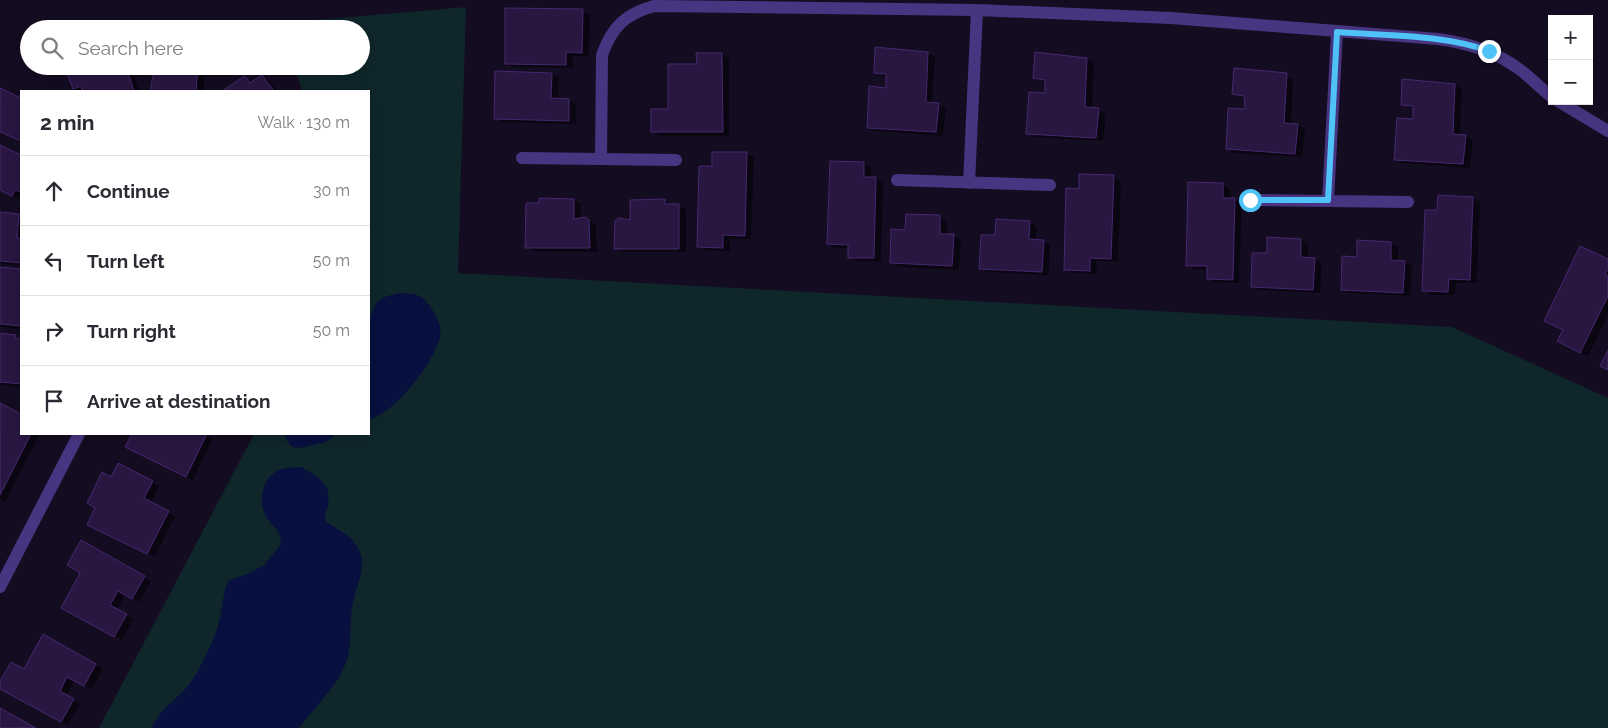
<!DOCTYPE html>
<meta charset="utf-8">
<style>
:root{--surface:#fff;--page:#f7f7f7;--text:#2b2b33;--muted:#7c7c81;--line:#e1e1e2}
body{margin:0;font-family:Raleway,sans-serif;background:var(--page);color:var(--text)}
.controls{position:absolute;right:15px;top:15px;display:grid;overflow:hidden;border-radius:0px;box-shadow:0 2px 12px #0003}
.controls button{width:45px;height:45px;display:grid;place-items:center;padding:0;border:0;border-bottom:1px solid var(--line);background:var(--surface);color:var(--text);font:25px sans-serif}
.stop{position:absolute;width:15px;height:15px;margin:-11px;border:4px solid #4fc3f7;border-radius:50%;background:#fff}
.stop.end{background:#4fc3f7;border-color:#fff;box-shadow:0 1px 5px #0008}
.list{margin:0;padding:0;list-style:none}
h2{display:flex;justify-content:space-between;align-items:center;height:65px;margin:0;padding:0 20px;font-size:21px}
h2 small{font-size:16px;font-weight:400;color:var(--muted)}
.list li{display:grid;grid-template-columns:32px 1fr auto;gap:15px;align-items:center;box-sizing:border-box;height:70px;padding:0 20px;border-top:1px solid var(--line)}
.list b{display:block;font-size:19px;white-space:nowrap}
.list em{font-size:16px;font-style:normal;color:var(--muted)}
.icon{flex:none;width:28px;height:28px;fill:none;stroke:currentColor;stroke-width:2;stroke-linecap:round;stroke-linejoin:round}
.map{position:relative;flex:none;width:1608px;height:728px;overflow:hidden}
.search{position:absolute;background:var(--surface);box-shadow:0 2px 12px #0003;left:20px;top:20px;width:350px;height:55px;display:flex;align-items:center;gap:12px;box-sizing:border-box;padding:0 18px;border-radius:28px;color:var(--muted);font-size:19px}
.panel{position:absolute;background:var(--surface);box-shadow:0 2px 12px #0003;left:20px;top:90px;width:350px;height:345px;border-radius:0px}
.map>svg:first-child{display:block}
.green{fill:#0f262b}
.water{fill:#07103f}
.shadow{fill:#0007}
.building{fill:#291742;stroke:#46286f}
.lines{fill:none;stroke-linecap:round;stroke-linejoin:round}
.street{stroke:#483582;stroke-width:12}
.route{stroke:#4fc3f7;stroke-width:6}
</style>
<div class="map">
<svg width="1608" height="728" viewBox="0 0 1608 728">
<rect width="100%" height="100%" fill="#140c21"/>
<!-- green -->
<path class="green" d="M466,7L458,273L1452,327L1608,398V728H99L254,434H369V91H302L294,66H361V29H282L280,23Z"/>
<!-- water -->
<path class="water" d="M401,293C420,295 420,293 432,309C435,314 439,321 440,327C445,348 408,393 392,406C385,412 376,417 369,420V319L377,302L387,296Z
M285,434H335C329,442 323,443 313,445C299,447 291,454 285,434Z
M302,467C317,478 332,482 328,504C328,509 324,515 325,519C327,526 353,533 360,552C366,569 356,586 353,603C349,621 352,639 348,656C341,684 315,706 299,728H152C160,709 174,702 187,687C193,680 199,669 203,661C210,647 217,633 220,617C223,605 223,591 229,580L246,575L264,565L281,544C280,524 271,529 265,514C258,499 263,477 279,470C286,467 295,468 302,467Z"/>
<!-- shadow -->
<path class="shadow" d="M583,11L590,15L589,56H573V68L513,67L506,63Z
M927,53L935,57L932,103L939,104L946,108L943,136L876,131L868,127L887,89V77L875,72Z
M722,54L729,59V136H660L652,132L670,110L698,65Z
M1087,59L1094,63L1092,109L1098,110L1106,114L1103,141L1035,137L1028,133L1046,94V82L1034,78Z
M70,66H137L131,68L139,91H79L74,88Z
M156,66H206L203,91H152Z
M552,74L559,78L558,100H569L576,104V124L503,122L496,118Z
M1286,75L1293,79L1291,125H1298L1305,129L1302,157L1234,153L1227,149L1246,110L1245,98L1234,93Z
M262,76L269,81L277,91H225L245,77L253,83Z
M1455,85L1462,89L1460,135L1466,136L1473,140L1470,168L1402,163L1395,159L1414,121V109L1402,104Z
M0,146L21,156V195L19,199L0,190Z
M747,154L754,158L751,239H730V251L705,250L698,246L713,167Z
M864,163L871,167V178H876L883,183L881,262L857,261L849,257L850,248H835L828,244Z
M1114,177L1121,181L1118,262L1097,261L1096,274L1072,273L1065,269L1080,190Z
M1223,185L1230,189V200H1235L1242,204L1239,283L1215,282L1208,278V270L1194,269L1187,265Z
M1472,198L1480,202L1477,283H1456L1455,295H1431L1424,290L1438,211Z
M541,200H574L581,204V219L585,218L596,225L597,252L534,251L527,247Z
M665,201L686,209V252H623L616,248L631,221Z
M0,214L21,217V265L4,264L0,262Z
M940,217L947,221V235L954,236L961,240L959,270L898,267L891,263L907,231Z
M997,221L1030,222L1037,227L1036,241H1043L1050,245L1049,275L988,272L981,268L996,237Z
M1301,240L1308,244V259H1315L1322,263L1320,293L1259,290L1252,286L1268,254Z
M1358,242L1391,243L1398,247V262H1405L1412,266L1410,296L1349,293L1342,289L1358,258Z
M1608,261V315L1588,356L1566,345L1564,330Z
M0,269L21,270V329L0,327Z
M0,335L15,336L21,339V387L0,385Z
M0,405L21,416V434H40L5,502L0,499Z
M133,434H204L213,439L193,480L126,447Z
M152,482L159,486L151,503L175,516L155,557L95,528Z
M82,542L151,581L139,602L125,594L117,610L133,619L122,640L63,607L82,572Z
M44,636L103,669L92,689L75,680L66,696L80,704L68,725L0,687V684L25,671Z"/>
<!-- building -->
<path class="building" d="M505,8L583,9L582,53L566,52V65L505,64Z
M875,47L928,52L926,102L939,103L936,132L867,128L869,86L886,88V74L874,73Z
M1035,52L1087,58L1085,107L1099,108L1096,138L1026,134L1029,92L1045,93V80L1033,78Z
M696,53H722L723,132H651V109H668V64H697Z
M69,66H126L134,91H82L81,86L73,89L66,71L70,69Z
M155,66H198L196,91H150Z
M1234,68L1287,73L1284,123L1298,124L1295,154L1226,149L1228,108L1245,109L1244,96L1232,94Z
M495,71L552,73L551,98L569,99V121L494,119Z
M262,75L274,91H222L245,76L250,83Z
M1402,79L1455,84L1453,134L1466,135L1463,164L1394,160L1397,118L1413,119V106L1401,105Z
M0,88L21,98V141L0,132Z
M0,145L21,155V192L15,190L12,196L0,190Z
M712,152H747L745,236L723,235V248L697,247L699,166H712Z
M830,161L864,162V177H876L874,258H848V245L827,244Z
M1079,174L1114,175L1111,259L1090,258V271L1064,270L1066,188L1079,189Z
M1188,182L1223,183V198H1235L1233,280L1207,279V266H1186Z
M1438,195L1473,197L1470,280L1449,279L1448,292L1422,291L1425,210H1437Z
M539,198L574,199V219L585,217L589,220L590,248H525L526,203H539Z
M665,199V204H679V249H614L615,221L619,218L630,220V200Z
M0,212L19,214L17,238H21V263L0,261Z
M906,214L940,215V234H954L952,266L890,263L891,229L905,230Z
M996,219L1030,221L1029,239L1044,240L1042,272L979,269L981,235H995Z
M1267,237L1301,239V257L1315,258L1313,290L1251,287L1252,253H1267Z
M1357,240L1391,242V260L1405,261L1403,293L1341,290L1342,256L1357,257Z
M1580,246L1608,259V269L1605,274L1608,276V296L1580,353L1557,341L1563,330L1544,321Z
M0,267L21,269V326L0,324Z
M0,333L16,335L15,338L21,339V384L0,382Z
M1608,350V370L1600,366Z
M0,403L21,414V434H31L0,495Z
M132,434H207L186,477L125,447Z
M118,463L153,481L144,498L169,511L147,554L87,525L95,508L87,503L102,472L111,477Z
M81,540L145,576L132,599L118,591L110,605L127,614L114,637L61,608L80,573L67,565Z
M43,634L96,664L84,686L67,677L60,691L74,699L61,722L0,689V681L11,662L24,669Z
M0,708L36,728H0Z"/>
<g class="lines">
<!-- street -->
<path class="street" d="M1558,101L1608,131
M522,158L676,160
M601,159L602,55C612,27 625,14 654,6L977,10L1171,18L1438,39C1468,43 1495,51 1519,69C1530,77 1540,88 1552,97
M897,180L1050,185
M969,183L977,10
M1250,200L1408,202
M1328,200L1337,32
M0,587L79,434"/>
</g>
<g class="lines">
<!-- route -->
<path class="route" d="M1250,200H1328L1337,32C1388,36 1441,34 1489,51"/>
</g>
</svg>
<div class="controls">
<button>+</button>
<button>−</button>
</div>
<div class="stop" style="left:1250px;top:200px"></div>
<div class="stop end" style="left:1489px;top:51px"></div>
<div class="search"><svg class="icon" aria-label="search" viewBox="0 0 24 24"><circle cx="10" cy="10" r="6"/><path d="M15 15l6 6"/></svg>Search here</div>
<section class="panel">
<h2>2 min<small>Walk · 130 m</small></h2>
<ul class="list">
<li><svg class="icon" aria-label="ahead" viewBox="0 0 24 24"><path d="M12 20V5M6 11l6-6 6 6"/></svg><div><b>Continue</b></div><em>30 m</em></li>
<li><svg class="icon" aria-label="left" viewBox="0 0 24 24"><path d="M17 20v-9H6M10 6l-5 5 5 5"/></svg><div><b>Turn left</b></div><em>50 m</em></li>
<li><svg class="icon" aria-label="right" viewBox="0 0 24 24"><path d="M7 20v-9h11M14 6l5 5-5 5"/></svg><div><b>Turn right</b></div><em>50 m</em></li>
<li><svg class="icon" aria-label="arrive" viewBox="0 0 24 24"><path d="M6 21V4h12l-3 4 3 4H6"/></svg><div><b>Arrive at destination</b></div></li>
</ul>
</section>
</div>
